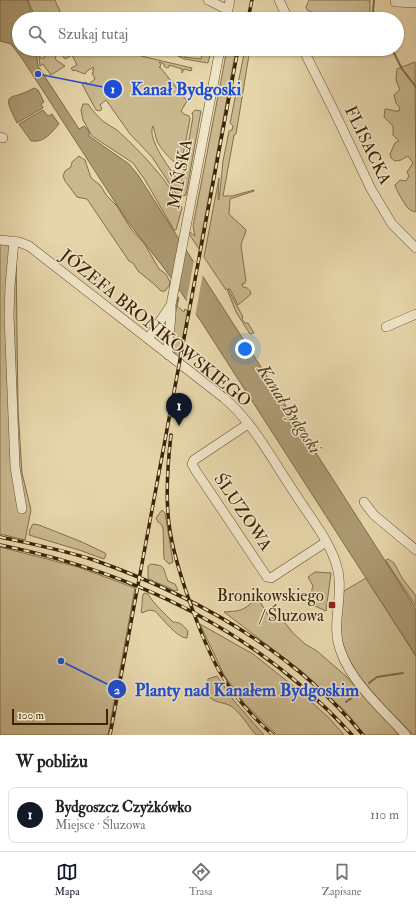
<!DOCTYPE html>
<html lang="pl">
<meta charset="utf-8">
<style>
:root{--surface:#fff;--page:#f2f2f2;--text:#222;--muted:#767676;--line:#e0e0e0;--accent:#111827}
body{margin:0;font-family:"IM FELL Double Pica",serif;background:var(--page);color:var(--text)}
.scale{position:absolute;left:12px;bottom:10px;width:96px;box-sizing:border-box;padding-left:4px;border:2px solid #3c2404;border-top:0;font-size:11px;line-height:14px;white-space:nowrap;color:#3c2404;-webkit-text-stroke:3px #efe4c8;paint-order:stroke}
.you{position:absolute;left:245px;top:349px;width:14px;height:14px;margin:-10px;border:3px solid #fff;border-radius:50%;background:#1a73e8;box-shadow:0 0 0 6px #1a73e833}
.badge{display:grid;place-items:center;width:26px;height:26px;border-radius:50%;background:var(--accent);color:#fff;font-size:13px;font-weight:700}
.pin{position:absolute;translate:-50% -33px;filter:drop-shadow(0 1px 2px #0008)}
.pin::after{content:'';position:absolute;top:21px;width:14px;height:12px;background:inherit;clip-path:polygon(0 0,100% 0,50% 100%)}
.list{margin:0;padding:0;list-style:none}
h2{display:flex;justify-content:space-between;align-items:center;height:52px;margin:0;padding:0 16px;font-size:17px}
h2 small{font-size:13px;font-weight:400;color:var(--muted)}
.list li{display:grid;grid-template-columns:26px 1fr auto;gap:12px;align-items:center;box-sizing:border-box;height:56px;margin:0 8px 8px;padding:0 8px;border:1px solid var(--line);border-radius:8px}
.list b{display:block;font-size:15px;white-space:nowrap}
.list p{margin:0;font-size:13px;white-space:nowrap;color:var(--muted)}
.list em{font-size:13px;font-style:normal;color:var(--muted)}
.icon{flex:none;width:22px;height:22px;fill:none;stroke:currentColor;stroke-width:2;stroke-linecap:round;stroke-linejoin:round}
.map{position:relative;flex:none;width:416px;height:735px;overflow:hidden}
.search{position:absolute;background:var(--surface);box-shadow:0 1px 3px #0004;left:12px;right:12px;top:12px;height:44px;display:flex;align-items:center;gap:10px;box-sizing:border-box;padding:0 14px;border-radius:22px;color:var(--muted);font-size:15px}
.sheet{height:116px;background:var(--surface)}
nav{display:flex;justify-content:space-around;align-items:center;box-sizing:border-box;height:56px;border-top:1px solid var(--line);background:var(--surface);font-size:11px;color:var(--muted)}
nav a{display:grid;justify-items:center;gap:2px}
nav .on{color:var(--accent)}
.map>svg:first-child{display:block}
.green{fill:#c9b78e;stroke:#826e49}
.water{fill:#ac9972;stroke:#7f6a46}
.pier{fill:#e6d5aa}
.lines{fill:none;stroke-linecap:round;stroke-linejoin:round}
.stream{stroke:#7f6a46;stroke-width:2}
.minor-casing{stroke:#66502e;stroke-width:10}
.minor{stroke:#efe4c8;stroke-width:9}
.rail-casing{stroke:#3c2404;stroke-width:3.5}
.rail{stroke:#efe4c8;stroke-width:2;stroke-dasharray:6;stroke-linecap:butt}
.poi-dot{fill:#8f2418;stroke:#efe4c8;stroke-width:1.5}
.labels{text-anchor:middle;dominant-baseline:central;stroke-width:3;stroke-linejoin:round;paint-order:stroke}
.street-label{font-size:17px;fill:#3c2404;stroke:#efe4c8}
.poi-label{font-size:17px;fill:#3c2404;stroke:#efe4c8;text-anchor:end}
.water-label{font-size:18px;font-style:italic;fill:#5e4725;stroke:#efe4c8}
.leader{fill:none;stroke:#1d4ed8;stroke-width:1.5}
.callout-dot{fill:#1d4ed8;stroke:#efe4c8;stroke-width:1.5}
.mark-label{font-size:12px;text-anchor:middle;font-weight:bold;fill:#fff}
.callout-label{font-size:18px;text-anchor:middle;font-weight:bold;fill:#1d4ed8;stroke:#efe4c8;stroke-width:3;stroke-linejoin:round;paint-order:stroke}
</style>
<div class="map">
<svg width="416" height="735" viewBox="0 0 416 735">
<rect width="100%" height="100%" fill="#e6d5aa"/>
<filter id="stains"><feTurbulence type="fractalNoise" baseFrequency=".005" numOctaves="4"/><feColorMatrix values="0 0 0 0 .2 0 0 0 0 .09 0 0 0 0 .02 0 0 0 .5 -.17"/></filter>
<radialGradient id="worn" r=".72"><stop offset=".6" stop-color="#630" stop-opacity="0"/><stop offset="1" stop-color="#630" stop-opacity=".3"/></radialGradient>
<!-- green -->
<path class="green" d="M28,0H55C57,7 63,11 59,19H36Z
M309,0H370V19H326L322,16L307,10L306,7Z
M44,49H53L56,56L55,58L56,60L65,66L51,75L43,64L40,66L39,56L43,59L45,56Z
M57,49H62L66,55L73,51L72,49H125L141,56L192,68L191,71L184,69L182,73V69L169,65V67L167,68L164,66V64L159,62L161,65L159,68L160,67L187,101L181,111L184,114L189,116L190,119L181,165C174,165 160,148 157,141C155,136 155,131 153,126C146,139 173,173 181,184L193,117L192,113L195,110L201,111L186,195L179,197L177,195L152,157L130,134L106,100L100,105L102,109L100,111L96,110L82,84L85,82L89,84L95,79L92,73L94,72L92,70L94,69L93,67L86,72V73L85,74L77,71L75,70L73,71L71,68L77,65L72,55L65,59Z
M164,49L181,57L184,52V57L201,59L203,49L211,51L208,63L184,59Z
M227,49H236L199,249L189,234L190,232L195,236L193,226Z
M245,49H250L236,134L234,135L223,196H232L254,190V191L230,199L229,214L246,230C246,235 241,240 241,246L246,281L244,284H242L243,287C247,287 250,289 251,294L238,305L230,289H228L243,317L242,319L245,323H248L254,333L250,334L236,312L227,289L226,290L204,257L219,178L218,199L219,200L223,161L229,131L232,130L233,126L230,123Z
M415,62L416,211L415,212C413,211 410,210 409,209C406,207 395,188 395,185L400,180L406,181L409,176L407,172L413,163L408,156L401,160L395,161L391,158L390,154L395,143L399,141L393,135V126L384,117L385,109C390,109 394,112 399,111L400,108L396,103L394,95L400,90L396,80L397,69Z
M83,104H88C92,110 98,117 104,122C108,125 113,127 117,130C141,152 167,179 182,208L176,230H174L145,180L133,163L92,136L83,120L81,110Z
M79,156L85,160L91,178L100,185L107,196L117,206L131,229L144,243L159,269L166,274L170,282L169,286L165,291H161L154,284L138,271L133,263L129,261L87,199L77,197L65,181L63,176L65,171L71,167L72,162Z
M0,240L11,241L16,254L18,410L22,473L31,510L25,540L0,534Z
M178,297L179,298L177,306L184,312L185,309L188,311L186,319L179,359C167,346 178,339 173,331Z
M162,510L165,513L173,562L169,564L164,559L163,528L161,524L158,522L156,518Z
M33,524L39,525L82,542L105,553L106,555L104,559L79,550L29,535L30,529Z
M0,547L78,567L135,588L108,735H0Z
M388,559L394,563L402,578L416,596V606L388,564L386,560Z
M151,564C167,566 162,567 168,581L175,584L178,590L175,591C166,585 157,584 148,578V566Z
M315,572L331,573L326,611L308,603L313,586L308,577Z
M366,578L416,656V735H413C391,711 347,672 342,640C339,625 341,607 344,591Z
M144,593L148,594C154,604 165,614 173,622C180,622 183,625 188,631L187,638C177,638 162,618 155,611L149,610L142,613L141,611C143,605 141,598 144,593Z
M257,597L270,618L280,617L293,633L305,644L317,651L347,677L399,735H365L346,712L303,672L224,612C242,611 245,610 257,597Z
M200,624L253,654L297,689L329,718L344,735H277L245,704L224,675Z
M217,676L235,702L264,735H256C248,726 241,713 231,706C224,702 213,703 208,695C206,691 208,684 208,679Z"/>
<!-- water -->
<path class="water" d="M0,0H27L34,19H19V49H36L38,66L79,129L84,126L89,131V136L129,164L138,175L416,609V656L202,323L167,272L128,222L23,60L11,44L0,41Z
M34,88L38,90L44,102L41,104L43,108L17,123C0,89 10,102 34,88Z
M43,110L48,116L52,114L59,124C51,133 44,143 31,141L19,124Z"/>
<!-- pier -->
<path class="pier" d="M194,260L203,274L195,317L186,304Z"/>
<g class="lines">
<!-- stream -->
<path class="stream" d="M374,0L373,12L375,19
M392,49L402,69L416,87
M369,683L377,677L403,673
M346,702L358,693"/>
<defs>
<path id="minor" d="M208,0L228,10
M279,0L288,19
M395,2L416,3
M226,19L230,0
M303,49L336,115L371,189L392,224L416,248
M0,137L3,138
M0,240L19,242L29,246L224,398C254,423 274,463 296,495C311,519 332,543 338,571C344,598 330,625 341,652C352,683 384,711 406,735
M14,241L10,286L9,315L15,467L22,509
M386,327L416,314
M148,339L171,305
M168,355C167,338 172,322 171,305L220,49
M248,424L194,460L192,464L196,471L267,577L271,578L274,576L326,542
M364,502L374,515L416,550"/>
</defs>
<!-- minor casing -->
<use href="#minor" class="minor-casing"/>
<!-- minor -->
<use href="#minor" class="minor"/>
<defs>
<path id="rail" d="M248,19L252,0
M171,435C168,461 166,488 168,514C170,542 178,568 187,594C208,655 224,692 273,735
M0,537C32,544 63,550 94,560C196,596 293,651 363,735
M0,545C137,573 257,631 352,735
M110,735L238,49"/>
</defs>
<!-- rail casing -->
<use href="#rail" class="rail-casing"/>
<!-- rail -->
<use href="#rail" class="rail"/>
</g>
<!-- markers -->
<rect class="poi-dot" x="328" y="601" width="8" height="8" rx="2"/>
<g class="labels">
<!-- street labels -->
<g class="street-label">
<text transform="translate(368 145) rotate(64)">FLISACKA</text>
<text transform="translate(180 174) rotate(-79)">MIŃSKA</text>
<text transform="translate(156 328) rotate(39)">JÓZEFA BRONIKOWSKIEGO</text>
<text transform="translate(243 512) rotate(56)">ŚLUZOWA</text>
</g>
<!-- poi labels -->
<g class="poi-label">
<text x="324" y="595">Bronikowskiego<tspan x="324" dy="20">/ Śluzowa</tspan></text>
</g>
<!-- water labels -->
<g class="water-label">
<text transform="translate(289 409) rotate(57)">Kanał Bydgoski</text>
</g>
</g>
<!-- callouts -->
<path class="leader" d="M38 74L113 89M61 661L117 689"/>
<g class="callout-dot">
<circle cx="38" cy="74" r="4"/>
<circle cx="61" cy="661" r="4"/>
<circle cx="113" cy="89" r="10"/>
<circle cx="117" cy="689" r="10"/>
</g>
<g class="mark-label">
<text x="113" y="93">1</text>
<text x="117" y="694">2</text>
</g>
<g class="callout-label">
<text x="186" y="95">Kanał Bydgoski</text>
<text x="247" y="696">Planty nad Kanałem Bydgoskim</text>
</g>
<rect width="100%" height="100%" filter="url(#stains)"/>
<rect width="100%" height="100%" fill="url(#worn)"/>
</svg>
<div class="scale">100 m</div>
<div class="you"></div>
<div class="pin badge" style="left:179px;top:426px">1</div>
<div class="search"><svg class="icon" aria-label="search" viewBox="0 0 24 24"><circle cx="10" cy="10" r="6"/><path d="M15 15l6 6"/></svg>Szukaj tutaj</div>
</div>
<section class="sheet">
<h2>W pobliżu<small></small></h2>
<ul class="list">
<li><span class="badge">1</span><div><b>Bydgoszcz Czyżkówko</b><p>Miejsce · Śluzowa</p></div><em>110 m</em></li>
</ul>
</section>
<nav>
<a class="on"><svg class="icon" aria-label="map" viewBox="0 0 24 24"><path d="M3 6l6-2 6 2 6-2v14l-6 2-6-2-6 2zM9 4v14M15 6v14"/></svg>Mapa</a>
<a><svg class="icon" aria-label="directions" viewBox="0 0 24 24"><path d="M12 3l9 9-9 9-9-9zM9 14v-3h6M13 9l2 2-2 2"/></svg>Trasa</a>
<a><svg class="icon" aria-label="saved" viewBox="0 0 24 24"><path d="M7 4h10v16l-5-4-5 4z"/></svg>Zapisane</a>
</nav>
